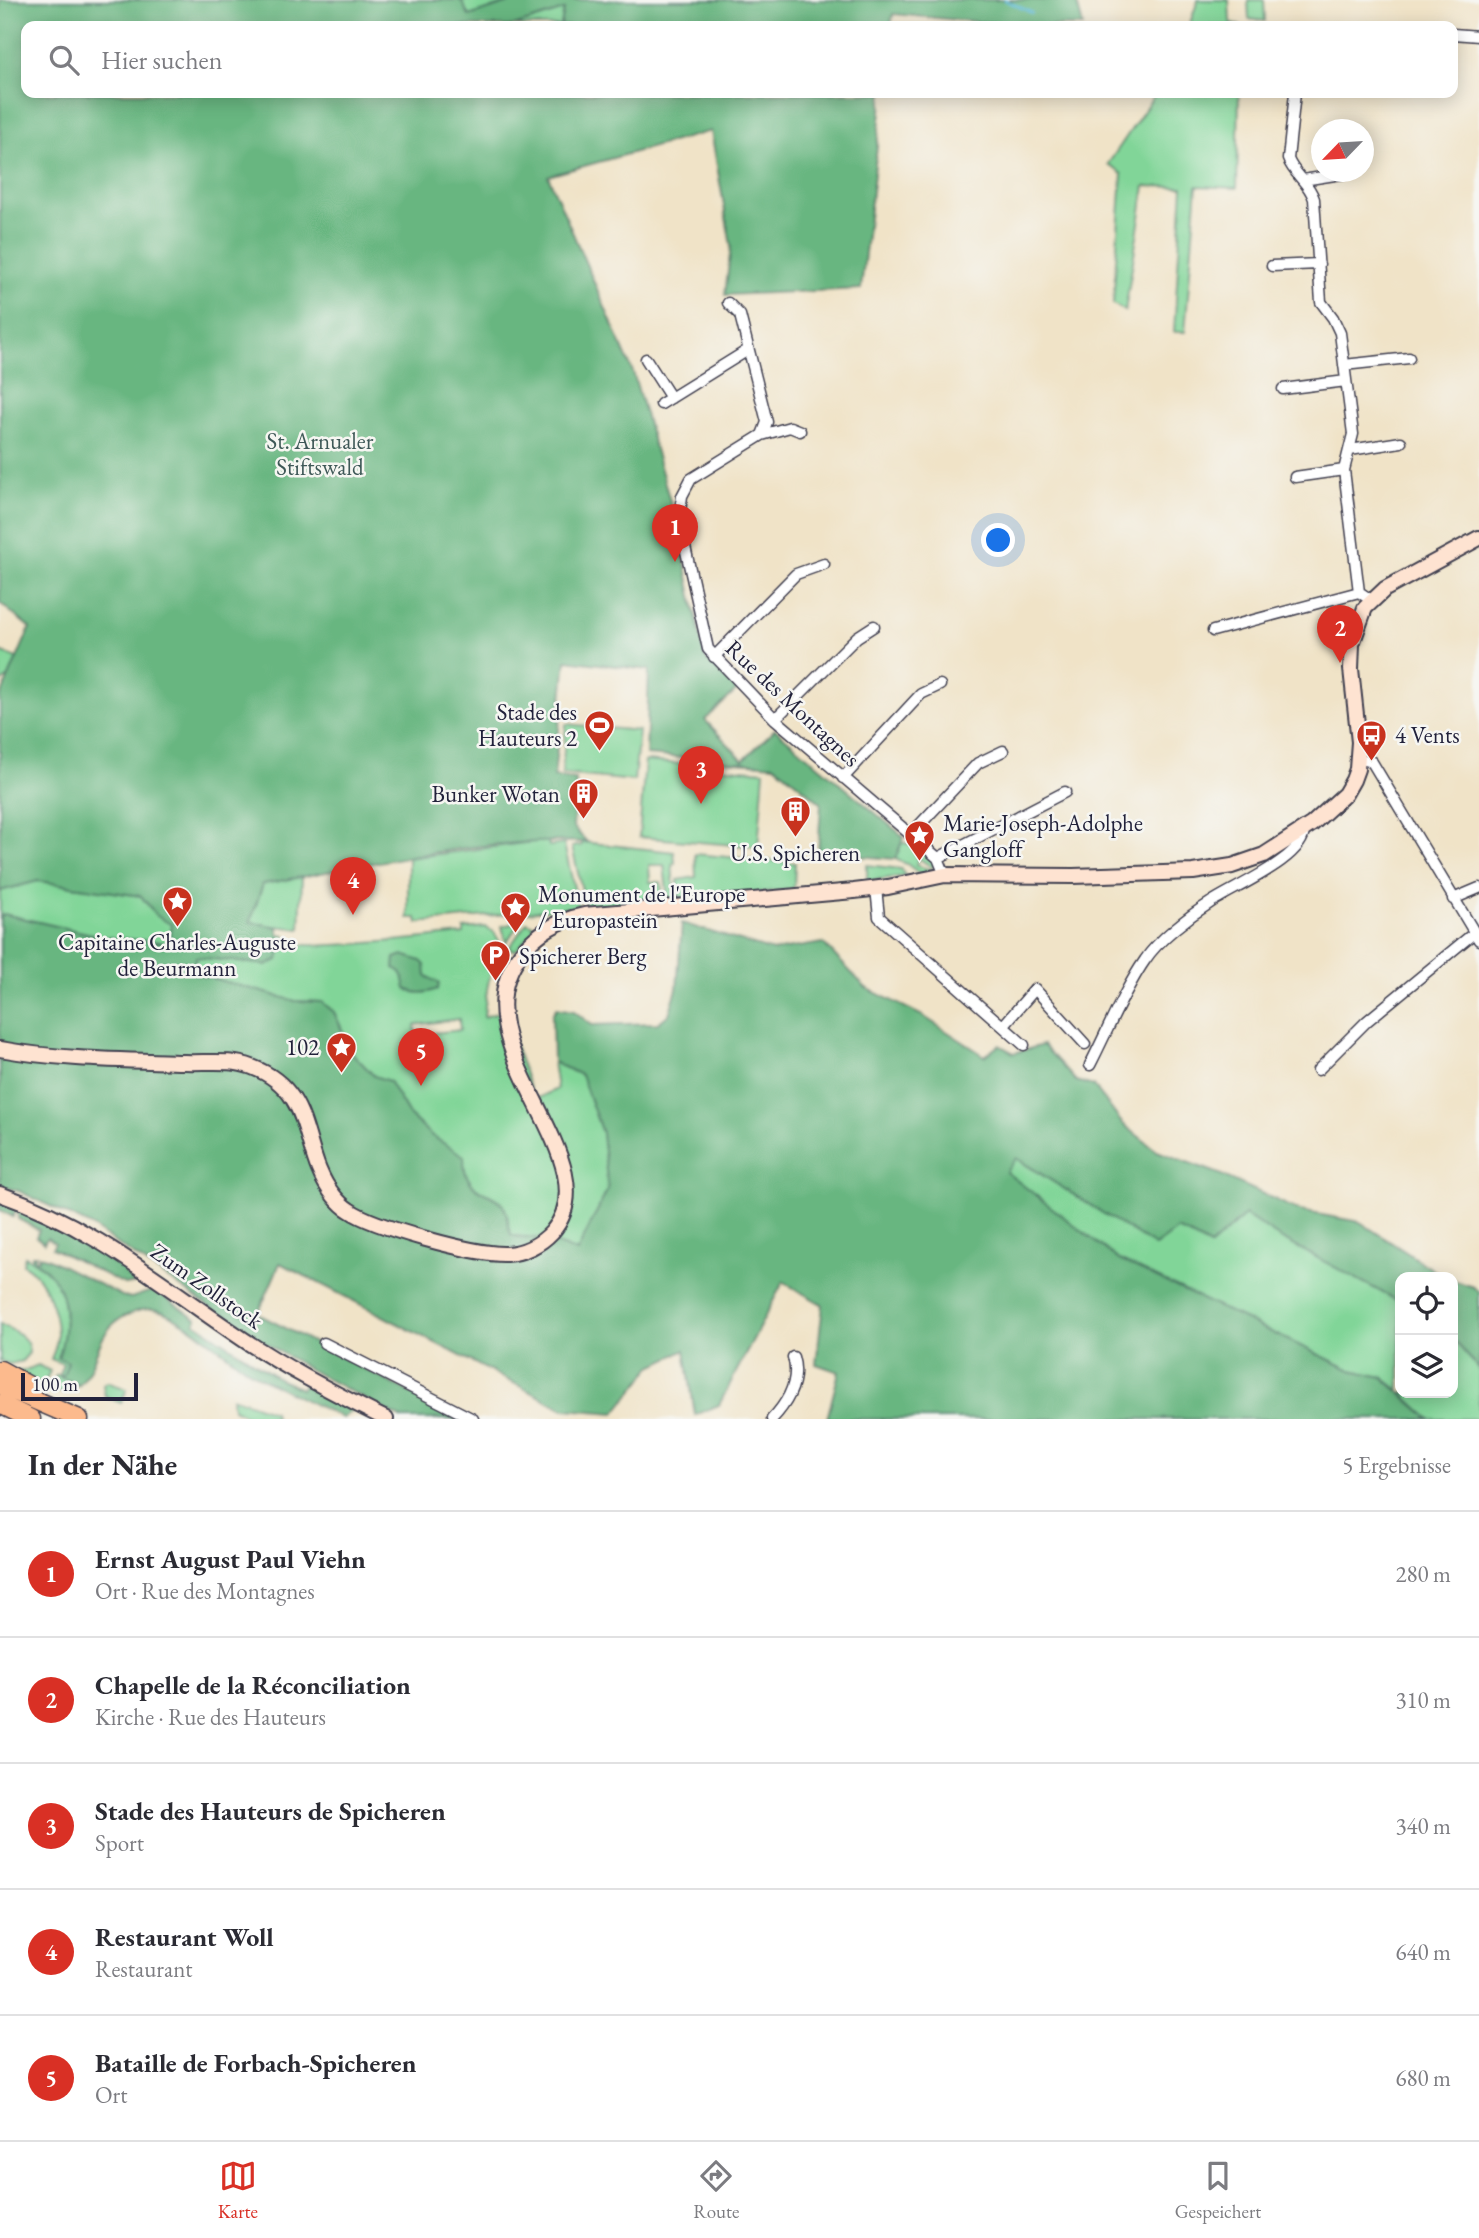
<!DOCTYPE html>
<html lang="de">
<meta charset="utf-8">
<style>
:root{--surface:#fff;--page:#f2f2f3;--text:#2b2b33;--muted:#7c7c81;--line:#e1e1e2;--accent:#d93025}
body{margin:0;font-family:"EB Garamond",serif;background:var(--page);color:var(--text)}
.controls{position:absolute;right:21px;bottom:21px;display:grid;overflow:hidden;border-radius:14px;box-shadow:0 4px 18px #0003}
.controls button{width:63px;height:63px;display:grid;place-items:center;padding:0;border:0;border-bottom:2px solid var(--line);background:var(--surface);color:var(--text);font:35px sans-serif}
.compass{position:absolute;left:1311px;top:119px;width:63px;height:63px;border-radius:50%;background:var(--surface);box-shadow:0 4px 18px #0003;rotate:245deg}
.scale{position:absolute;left:21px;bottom:18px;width:117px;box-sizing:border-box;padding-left:7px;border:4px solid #22223b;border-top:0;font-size:19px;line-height:24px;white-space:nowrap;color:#22223b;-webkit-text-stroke:5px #f6f6f2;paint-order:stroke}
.you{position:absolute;left:999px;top:541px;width:24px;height:24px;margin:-18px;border:5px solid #fff;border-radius:50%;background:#1a73e8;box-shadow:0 0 0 10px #1a73e833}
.badge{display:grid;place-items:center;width:46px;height:46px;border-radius:50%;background:var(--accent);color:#fff;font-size:23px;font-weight:700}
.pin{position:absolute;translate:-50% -58px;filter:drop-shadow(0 2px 4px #0008)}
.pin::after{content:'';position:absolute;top:37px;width:24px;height:21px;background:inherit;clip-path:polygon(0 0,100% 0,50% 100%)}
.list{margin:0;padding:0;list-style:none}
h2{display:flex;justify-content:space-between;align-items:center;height:91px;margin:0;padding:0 28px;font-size:30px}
h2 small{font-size:23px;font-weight:400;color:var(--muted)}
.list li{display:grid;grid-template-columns:46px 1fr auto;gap:21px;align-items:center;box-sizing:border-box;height:126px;padding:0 28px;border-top:2px solid var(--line)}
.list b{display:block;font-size:26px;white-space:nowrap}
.list p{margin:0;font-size:23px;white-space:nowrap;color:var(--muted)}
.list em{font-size:23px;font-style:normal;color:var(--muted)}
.icon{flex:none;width:38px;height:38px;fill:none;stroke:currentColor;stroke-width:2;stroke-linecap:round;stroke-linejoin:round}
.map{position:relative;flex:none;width:1479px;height:1419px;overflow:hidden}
.search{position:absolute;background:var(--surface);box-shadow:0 4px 18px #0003;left:21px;right:21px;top:21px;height:77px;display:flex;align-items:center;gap:18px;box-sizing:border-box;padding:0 24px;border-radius:14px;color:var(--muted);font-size:26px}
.sheet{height:721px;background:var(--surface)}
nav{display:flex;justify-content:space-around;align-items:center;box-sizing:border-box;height:98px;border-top:2px solid var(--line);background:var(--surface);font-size:19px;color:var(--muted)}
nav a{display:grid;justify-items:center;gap:4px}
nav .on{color:var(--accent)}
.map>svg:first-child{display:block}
.green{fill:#81d598;stroke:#527c6a;stroke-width:2;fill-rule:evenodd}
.forest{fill:#68b680;stroke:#456c5e;stroke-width:2}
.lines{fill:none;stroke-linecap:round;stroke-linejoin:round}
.stream{stroke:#57b8d5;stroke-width:2.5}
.street-casing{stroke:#413f50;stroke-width:13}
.secondary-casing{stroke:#413f50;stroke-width:18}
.highway-casing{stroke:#413f50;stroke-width:21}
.street{stroke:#fff;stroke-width:10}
.secondary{stroke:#fee3d1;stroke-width:14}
.highway{stroke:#fcba8d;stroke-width:18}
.labels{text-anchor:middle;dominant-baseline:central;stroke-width:5;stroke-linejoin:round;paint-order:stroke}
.park-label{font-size:23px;fill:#3e5857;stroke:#f6f6f2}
.street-label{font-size:23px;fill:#22223b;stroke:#f6f6f2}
.poi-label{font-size:23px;fill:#22223b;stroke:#f6f6f2;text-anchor:start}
</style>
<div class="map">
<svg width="1479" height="1419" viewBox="0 0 1479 1419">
<rect width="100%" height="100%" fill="#f6f6f2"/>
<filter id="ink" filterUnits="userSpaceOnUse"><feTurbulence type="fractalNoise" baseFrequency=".0143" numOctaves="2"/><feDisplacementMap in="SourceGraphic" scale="14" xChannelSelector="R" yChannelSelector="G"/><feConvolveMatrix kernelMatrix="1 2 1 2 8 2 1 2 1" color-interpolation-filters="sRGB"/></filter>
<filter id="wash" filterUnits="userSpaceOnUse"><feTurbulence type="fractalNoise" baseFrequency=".00686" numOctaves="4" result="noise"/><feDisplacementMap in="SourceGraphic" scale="28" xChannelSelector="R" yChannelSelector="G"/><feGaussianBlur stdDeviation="1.57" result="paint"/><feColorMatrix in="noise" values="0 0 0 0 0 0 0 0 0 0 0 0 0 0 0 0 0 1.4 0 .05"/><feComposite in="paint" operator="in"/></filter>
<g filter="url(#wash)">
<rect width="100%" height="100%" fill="#f0e3c7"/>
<!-- green -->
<path class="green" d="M461,0H518L469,16Z
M1198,0H1229L1230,22L1241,26H1189Z
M1248,0H1264L1265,21L1249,19Z
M564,10L561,26H514Z
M1156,93H1239L1237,188L1197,186L1185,332H1174L1183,187L1145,186L1125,311L1113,304L1122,174L1108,164Z
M0,652L17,658L9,677L0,683Z
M566,724L639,731L634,781L562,774Z
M645,761L764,771L758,847L639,837Z
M548,840L549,846L564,844L578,905L577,907L418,923L417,918H408V858Z
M582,842L674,852L675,863L672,864L675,899L668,900L664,865H649L650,882H661L663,900L588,907L585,903L572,847L582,845Z
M902,842L917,847L938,865L932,867L918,858L916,865L934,871L921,875L907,864L895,859Z
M695,854L795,863L794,887L789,890L679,899L678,880L696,877Z
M867,865L901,869L905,876L867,881Z
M302,877L300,929L250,923L263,884Z
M38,881L141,896C149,908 159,919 172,924L170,943L104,937L4,914L0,917V891Z
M520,922L506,943L502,926Z
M527,922L533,925V932L515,951L509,948Z
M485,927L494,932L503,948C488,969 486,993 484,1017L503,1011L534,1100L557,1089L553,1062L581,1075L602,1133L608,1190L577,1252L545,1239L512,1236C507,1227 509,1218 505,1209C498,1193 476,1195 467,1178C464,1172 464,1163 463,1156L432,1136L409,1115L389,1081L374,1076L353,1054L334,1012L322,1002L295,1001L193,973L196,957L267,965L281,949L279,935H285L286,941C303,953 436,936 464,934V929ZM459,1019L460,1030L416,1035L415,1025Z
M1015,1158L1155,1246L1178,1229L1210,1246L1245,1215L1280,1238L1392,1297L1400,1302V1391L1382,1377L1351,1370L1119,1260L1005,1172Z
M25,1256C63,1277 67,1297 64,1339C63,1346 68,1353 68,1360C68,1365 64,1372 63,1376L59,1375L63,1364L51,1359C54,1352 57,1345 57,1337C58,1314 44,1275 23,1264Z
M0,1324C13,1331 29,1335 29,1353L22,1361L10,1364L0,1361Z
M1453,1339L1479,1369V1419H1430L1402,1393H1453Z
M38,1365L50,1371L42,1389L9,1371H23Z
M56,1375L79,1385L66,1392H49Z
M107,1382L127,1389L121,1403L105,1396L103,1385Z
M232,1397L274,1412L275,1417L254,1419L233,1409Z"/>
<!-- forest -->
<path class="forest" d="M0,0H461L469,16L518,0H1076L1083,26H1024L893,14L891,26H561L564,10L514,26H26V93H883L861,289L725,295L731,246L711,131L548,176L633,372L678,529L705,658L737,690L705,720L743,760L775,729L904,837L895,859L818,853L821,803L775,765L646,755L649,670L566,660L554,777L576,780L573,827L587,842C479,837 369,865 263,884L250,922L278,927L281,949L278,960L267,965L196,957L193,973L295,1001L322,1002L334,1012L353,1054L374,1076L389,1081L409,1115L432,1136L464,1156C464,1163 464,1172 468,1178C476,1195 498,1193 505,1209C509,1218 507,1227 512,1236L545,1239L577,1252L608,1189L602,1133L581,1075L553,1062L552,1015L556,1008L574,1011L592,1025L658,1023L669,1014L677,989L682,923L773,951L823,943L866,988L923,1016L985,1056L999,1045L1014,1053L1043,1045L1076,1081L1094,1086L1122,1123L1157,1151L1217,1173L1300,1211L1360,1222L1444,1277H1400V1302L1280,1238L1245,1215L1210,1246L1178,1229L1155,1246L1016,1158L1006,1172L1119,1260L1351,1370L1382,1377L1430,1419H827L839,1372L816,1364L823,1305L783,1282L719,1405L695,1415L685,1350L652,1366L615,1413L564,1409L280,1263L258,1314L461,1419H402L314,1372L248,1333L91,1226L19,1191L0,1186V917L4,914L104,937L169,943L172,925L157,916L141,896L38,881L0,891V698L30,628L0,603Z
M403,955L421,961L425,965L426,976L439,983L438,989C427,993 418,995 406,989C403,979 406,973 394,968L395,958Z
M0,1200L47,1218L45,1223L75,1240L143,1282L126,1285L52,1248L55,1243L47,1238L44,1243L36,1237L39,1230L18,1219V1211L15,1212L13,1217L0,1210Z
M32,1255H35V1259H39L38,1255L49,1259L122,1296L131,1298L154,1290L197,1319L195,1323L281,1380L301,1389L304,1385L354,1408L343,1418C312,1403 281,1390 251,1372C228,1357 176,1311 152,1309C141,1308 125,1315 117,1321C96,1336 97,1367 79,1385L62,1378L68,1362L58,1358C70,1321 69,1280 32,1260Z
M1453,1280L1473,1287L1479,1292V1369L1453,1339Z"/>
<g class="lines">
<!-- stream -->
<path class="stream" d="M1005,0L1032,13"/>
</g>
</g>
<g filter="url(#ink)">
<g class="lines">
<defs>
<path id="street" d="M1453,34L1479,36
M1295,93L1288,159C1294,175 1309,182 1314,199L1321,302L1333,318L1340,333L1353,434L1344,470L1359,592
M1303,180L1354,172
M1272,266L1319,264
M728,303L740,315L767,422L762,435L691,479L682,496L679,520L708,649L775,719L938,858L945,875
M646,359L671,398
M1344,365L1409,358
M1283,389L1346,381
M661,404L748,350
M762,435L790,427L800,431
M1350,450L1401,442
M1295,477L1344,470
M1213,631L1359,592L1371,600
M714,657L796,574L824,564
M775,719L857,637L874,626
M1358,758L1372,762L1479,940
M843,778L921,694L940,685
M910,835L978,763L1003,751
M938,858L1065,792
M876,888L879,917L1024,1045
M1453,899L1479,888
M1003,1026L1035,989L1085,1044
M1090,1065C1107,1032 1124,990 1145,960C1158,940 1189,916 1210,903C1231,888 1306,858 1304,829
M1318,1070L1367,1021L1474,933
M324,1343L473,1419
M772,1419C788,1402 800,1380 793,1357"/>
<path id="secondary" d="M0,1049C60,1060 123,1060 184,1062C205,1063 232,1059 252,1067C318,1092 299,1153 334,1196C338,1201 344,1207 349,1210C373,1227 476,1255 506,1254C523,1253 540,1245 552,1232C616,1159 449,1043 522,952C539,931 559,920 584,915L854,891L888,887L945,875L1073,876L1193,872L1232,866L1264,855L1312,824L1345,794L1353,780L1357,769L1359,742L1351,669L1352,644L1365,608L1385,589L1479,538
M0,1194C89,1225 152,1277 228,1329C278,1364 332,1392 386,1419"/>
<path id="highway" d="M0,1370L31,1387
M0,1385L79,1419
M0,1404L31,1419"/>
</defs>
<!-- street casing -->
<use href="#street" class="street-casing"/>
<!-- secondary casing -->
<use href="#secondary" class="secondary-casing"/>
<!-- highway casing -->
<use href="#highway" class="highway-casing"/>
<!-- street -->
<use href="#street" class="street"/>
<!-- secondary -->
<use href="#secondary" class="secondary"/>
<!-- highway -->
<use href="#highway" class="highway"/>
</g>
</g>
<!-- icons -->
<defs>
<symbol id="stadium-pin" viewBox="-11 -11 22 30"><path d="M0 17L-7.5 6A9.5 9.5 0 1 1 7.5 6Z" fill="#c8321e" stroke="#f6f6f2"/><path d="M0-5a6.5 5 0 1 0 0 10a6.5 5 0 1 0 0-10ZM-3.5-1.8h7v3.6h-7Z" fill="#fff"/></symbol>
<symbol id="bus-pin" viewBox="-11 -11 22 30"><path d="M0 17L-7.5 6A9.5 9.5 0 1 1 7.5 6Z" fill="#c8321e" stroke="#f6f6f2"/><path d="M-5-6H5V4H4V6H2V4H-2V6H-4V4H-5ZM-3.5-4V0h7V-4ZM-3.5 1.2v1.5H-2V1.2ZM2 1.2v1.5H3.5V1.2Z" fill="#fff"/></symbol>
<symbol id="building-pin" viewBox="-11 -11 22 30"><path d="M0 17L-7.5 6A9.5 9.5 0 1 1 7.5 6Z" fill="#c8321e" stroke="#f6f6f2"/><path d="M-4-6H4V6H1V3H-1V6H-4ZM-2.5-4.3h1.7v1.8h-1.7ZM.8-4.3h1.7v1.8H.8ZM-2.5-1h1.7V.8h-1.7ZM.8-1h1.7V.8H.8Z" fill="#fff"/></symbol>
<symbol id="sight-pin" viewBox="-11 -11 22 30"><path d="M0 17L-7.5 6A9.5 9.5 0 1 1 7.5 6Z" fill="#c8321e" stroke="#f6f6f2"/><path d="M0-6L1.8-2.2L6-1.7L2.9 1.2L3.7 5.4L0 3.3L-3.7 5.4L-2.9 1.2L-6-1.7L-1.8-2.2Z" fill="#fff"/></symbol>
<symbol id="parking-pin" viewBox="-11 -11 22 30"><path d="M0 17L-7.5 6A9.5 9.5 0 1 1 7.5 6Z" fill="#c8321e" stroke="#f6f6f2"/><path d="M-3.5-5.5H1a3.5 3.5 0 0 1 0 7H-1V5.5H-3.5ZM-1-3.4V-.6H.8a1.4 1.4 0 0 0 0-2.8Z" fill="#fff"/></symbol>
</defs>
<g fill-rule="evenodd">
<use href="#stadium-pin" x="582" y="708" width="35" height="47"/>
<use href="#bus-pin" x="1354" y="718" width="35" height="47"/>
<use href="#building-pin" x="566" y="776" width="35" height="47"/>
<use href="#building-pin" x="778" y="794" width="35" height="47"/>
<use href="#sight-pin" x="902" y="818" width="35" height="47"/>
<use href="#sight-pin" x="160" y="884" width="35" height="47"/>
<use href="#sight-pin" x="498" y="890" width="35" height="47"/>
<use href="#parking-pin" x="478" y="938" width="35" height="47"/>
<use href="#sight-pin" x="324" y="1030" width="35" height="47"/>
</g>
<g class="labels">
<!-- park labels -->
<g class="park-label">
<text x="320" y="441">St. Arnualer<tspan x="320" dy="26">Stiftswald</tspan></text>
</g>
<!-- street labels -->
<g class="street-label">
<text transform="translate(793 703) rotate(43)">Rue des Montagnes</text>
<text transform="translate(207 1286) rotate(35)">Zum Zollstock</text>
</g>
<!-- poi labels -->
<g class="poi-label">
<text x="577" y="712" text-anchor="end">Stade des<tspan x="577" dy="26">Hauteurs 2</tspan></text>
<text x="1395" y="735">4 Vents</text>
<text x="560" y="794" text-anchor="end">Bunker Wotan</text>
<text x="943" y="823">Marie-Joseph-Adolphe<tspan x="943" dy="26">Gangloff</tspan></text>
<text x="795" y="853" text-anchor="middle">U.S. Spicheren</text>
<text x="538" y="894">Monument de l'Europe<tspan x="538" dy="26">/ Europastein</tspan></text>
<text x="177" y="942" text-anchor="middle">Capitaine Charles-Auguste<tspan x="177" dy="26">de Beurmann</tspan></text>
<text x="519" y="956">Spicherer Berg</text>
<text x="319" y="1047" text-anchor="end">102</text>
</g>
</g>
</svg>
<div class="controls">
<button><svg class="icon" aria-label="locate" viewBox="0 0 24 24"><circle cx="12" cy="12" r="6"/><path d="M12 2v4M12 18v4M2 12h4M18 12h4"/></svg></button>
<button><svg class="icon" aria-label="layers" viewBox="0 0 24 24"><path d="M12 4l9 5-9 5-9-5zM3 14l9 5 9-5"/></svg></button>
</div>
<svg class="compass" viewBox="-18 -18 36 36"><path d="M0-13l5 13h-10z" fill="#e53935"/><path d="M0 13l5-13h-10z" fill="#7c7c81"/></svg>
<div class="scale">100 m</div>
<div class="you"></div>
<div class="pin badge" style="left:675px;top:562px">1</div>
<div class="pin badge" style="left:1340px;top:663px">2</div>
<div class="pin badge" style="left:701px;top:804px">3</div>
<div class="pin badge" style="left:353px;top:915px">4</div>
<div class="pin badge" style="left:421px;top:1086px">5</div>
<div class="search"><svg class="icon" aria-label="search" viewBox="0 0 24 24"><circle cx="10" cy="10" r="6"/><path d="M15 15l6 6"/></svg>Hier suchen</div>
</div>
<section class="sheet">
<h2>In der Nähe<small>5 Ergebnisse</small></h2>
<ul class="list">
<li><span class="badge">1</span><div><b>Ernst August Paul Viehn</b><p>Ort · Rue des Montagnes</p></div><em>280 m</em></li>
<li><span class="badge">2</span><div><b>Chapelle de la Réconciliation</b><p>Kirche · Rue des Hauteurs</p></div><em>310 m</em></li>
<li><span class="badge">3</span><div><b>Stade des Hauteurs de Spicheren</b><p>Sport</p></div><em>340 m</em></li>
<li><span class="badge">4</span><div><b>Restaurant Woll</b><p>Restaurant</p></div><em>640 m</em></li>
<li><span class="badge">5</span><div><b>Bataille de Forbach-Spicheren</b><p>Ort</p></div><em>680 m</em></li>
</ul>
</section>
<nav>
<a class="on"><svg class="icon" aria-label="map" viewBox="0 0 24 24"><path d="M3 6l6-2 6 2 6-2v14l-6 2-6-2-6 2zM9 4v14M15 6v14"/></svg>Karte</a>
<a><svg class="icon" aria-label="directions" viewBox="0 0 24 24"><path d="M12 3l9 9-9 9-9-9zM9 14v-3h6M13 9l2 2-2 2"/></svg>Route</a>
<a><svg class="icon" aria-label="saved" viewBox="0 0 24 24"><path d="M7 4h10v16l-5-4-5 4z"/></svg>Gespeichert</a>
</nav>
